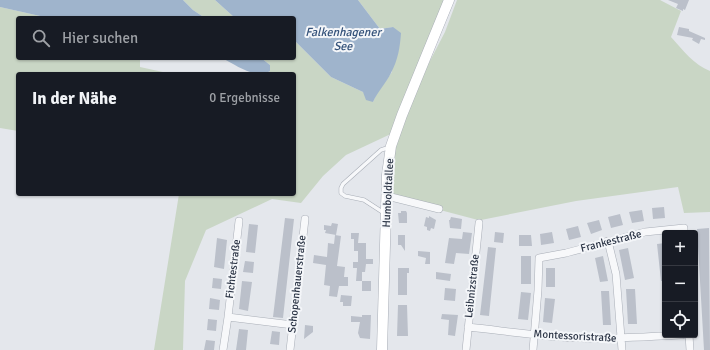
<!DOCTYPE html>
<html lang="de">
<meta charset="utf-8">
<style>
:root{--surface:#171b24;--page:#242831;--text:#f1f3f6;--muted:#9ea1a6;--line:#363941}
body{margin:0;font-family:Signika,sans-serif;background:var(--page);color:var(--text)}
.controls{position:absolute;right:12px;bottom:12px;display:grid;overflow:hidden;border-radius:4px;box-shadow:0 1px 3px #0004}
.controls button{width:36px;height:36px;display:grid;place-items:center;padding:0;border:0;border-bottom:1px solid var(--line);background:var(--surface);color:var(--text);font:20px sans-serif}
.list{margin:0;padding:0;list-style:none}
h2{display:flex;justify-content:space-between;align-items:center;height:52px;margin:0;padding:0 16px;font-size:17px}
h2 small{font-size:13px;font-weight:400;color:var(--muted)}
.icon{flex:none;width:22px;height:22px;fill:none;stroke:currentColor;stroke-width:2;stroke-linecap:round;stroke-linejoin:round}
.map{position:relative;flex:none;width:710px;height:350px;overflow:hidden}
.search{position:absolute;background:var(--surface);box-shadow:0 1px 3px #0004;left:16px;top:16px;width:280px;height:44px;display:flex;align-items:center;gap:10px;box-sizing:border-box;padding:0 14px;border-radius:4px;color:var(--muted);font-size:15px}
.panel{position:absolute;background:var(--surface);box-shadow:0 1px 3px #0004;left:16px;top:72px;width:280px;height:124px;border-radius:4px}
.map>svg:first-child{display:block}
.green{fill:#c9d6c5}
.water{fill:#9fb4cc}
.building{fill:#bbc0ca}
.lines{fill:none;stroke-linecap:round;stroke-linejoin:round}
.lane-casing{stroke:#a9aeb7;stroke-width:4.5}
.street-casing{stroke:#a9aeb7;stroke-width:8}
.secondary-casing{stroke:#a9aeb7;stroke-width:11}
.lane{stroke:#f7f8fa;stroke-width:3.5}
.street{stroke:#f7f8fa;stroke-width:7}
.secondary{stroke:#fff;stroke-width:10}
.labels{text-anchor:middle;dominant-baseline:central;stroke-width:4;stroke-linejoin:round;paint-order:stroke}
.street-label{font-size:11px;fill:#2b3445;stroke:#f4f6f9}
.water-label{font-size:12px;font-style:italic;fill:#34527a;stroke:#f4f6f9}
</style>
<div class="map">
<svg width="710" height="350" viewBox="0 0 710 350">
<rect width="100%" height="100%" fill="#e4e7ec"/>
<!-- green -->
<path class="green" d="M183,0H215L235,18H205L193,10Z
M358,0H449L405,109L445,32L457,0H660L681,11L671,37C683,50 694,65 710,71V212L684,213L678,187L576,201L481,220H478L387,196L395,132L346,155L323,176L301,203L272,199L206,230L185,281L183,350H154L179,194H294V74H265L270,71V65L261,58H294V40L331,77L363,92L373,102L377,93L392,72L393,27L380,29Z
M0,7L49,18H18V58H140V67L172,74H18V131L0,128Z"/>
<!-- water -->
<path class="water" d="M0,0H183L193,10L205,18H49L0,7Z
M215,0H358L380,29L393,27L401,33C400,47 398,60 391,73C386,83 378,91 373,102L366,100L363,92L331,77L294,40V18H235Z
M222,58H261L270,65V71C256,80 236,65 222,58Z"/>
<!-- building -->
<path class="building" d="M668,0H689L685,10L683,9V11L676,8L678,4Z
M679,27L689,29V31L705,38V40L701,39L699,44L692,40L693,38L677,35Z
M664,207L665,218L653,219L652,208Z
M642,210L644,221L632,223L629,212Z
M401,211H406L407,213V223H399L398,213H401Z
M620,214L623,225L611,228L608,217Z
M429,216L436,220L434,229L431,228L430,231L427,230V227L424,226L426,217L429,218Z
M451,217L462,219L461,229L450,228L449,220H450Z
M285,218L294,219L283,318L273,317Z
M599,220L602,230L591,234L587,223Z
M332,223L338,224L336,235L325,233L326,230H324V225L331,226Z
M249,224L258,225L255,253L246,252Z
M578,226L581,237L569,240L566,229Z
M709,228L710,350H704L697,229Z
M463,232L472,233L469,254L456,253L454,264L445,263L449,238L462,239Z
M495,232L504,233L503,243L494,242Z
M552,232L554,243L541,245L540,234Z
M351,233H359L358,243H366V259H373V264H366L365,272H362V281H356L357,268H353V262H358V251H354V239H351Z
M335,235L341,236L337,266L345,267L344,277H348V286H339L337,297L329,296L330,286L324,285L326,265L313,263L314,255L327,257L328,243L334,244Z
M398,235H405V251L401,245H398Z
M519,235H531L532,246H519Z
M217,238L227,240L224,269L214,267Z
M665,243V281H661L657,244Z
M488,247L496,248L489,316L480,315Z
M628,248L634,278L625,280L619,250Z
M418,251L430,252V264H425L426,258L418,256Z
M521,256H531V284H521Z
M603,256L608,281L600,282L595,258Z
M245,261L254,262L253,273L243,272Z
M398,268H409V273H407V295H398Z
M546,268H555V287H546Z
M436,272L451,274L450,281L436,279Z
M213,278L222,279L221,289L212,288Z
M242,281L252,282L248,311L239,309Z
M362,281H371V291H362Z
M445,288L456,289L455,301L444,300Z
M626,289H635L637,324H628Z
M601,291H609L611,325H603Z
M521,292L531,293L528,320L518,319Z
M341,295L352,296L351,306H343V302H340Z
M210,298L220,300L219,310L209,309Z
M545,298L555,299L552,323L543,322Z
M398,305H407L408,336H397Z
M442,314L458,315L455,336L448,335L449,320L441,319Z
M362,315H371L370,339L360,338L358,333L360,322H351V316L362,317Z
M208,319L217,320L216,331L207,330Z
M305,325L313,326V332L304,339Z
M239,329L248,330L246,350H236Z
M272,331L280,332L279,345L270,344Z
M206,340L215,341L214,350H204Z"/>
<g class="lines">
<defs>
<path id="lane" d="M384,213L364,200L345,196L341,193V188L343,184L381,150L390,147"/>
<path id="street" d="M387,196L439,209
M608,241L616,274L622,350
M228,317L239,221
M468,327C506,331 543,337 581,338C615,339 648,337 682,335
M689,335L690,350
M223,350L228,317L293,325
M290,350L305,219
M466,350L479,223
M533,350L538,290L539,258L566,253L645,232L684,228V233"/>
<path id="secondary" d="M382,350L387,175L391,146L402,115L449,0"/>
</defs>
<!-- lane casing -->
<use href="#lane" class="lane-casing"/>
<!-- street casing -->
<use href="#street" class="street-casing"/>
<!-- secondary casing -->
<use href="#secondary" class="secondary-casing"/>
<!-- lane -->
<use href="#lane" class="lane"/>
<!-- street -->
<use href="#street" class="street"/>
<!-- secondary -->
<use href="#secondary" class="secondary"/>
</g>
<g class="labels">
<!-- street labels -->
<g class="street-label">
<text transform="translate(388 193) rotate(-87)">Humboldtallee</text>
<text transform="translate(611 241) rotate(-14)">Frankestraße</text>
<text transform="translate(233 269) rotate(-83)">Fichtestraße</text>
<text transform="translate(297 284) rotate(-84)">Schopenhauerstraße</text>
<text transform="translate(472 286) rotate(-84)">Leibnizstraße</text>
<text transform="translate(575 336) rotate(3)">Montessoristraße</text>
</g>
<!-- water labels -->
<g class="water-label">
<text x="343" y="32">Falkenhagener<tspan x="343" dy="14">See</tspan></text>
</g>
</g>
</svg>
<div class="controls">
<button>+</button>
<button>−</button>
<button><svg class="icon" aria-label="locate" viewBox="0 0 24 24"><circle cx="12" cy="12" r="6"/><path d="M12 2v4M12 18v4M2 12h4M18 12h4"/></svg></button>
</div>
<div class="search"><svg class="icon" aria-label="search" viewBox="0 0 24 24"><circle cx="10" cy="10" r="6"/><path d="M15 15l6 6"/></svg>Hier suchen</div>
<section class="panel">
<h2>In der Nähe<small>0 Ergebnisse</small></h2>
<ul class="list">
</ul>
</section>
</div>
